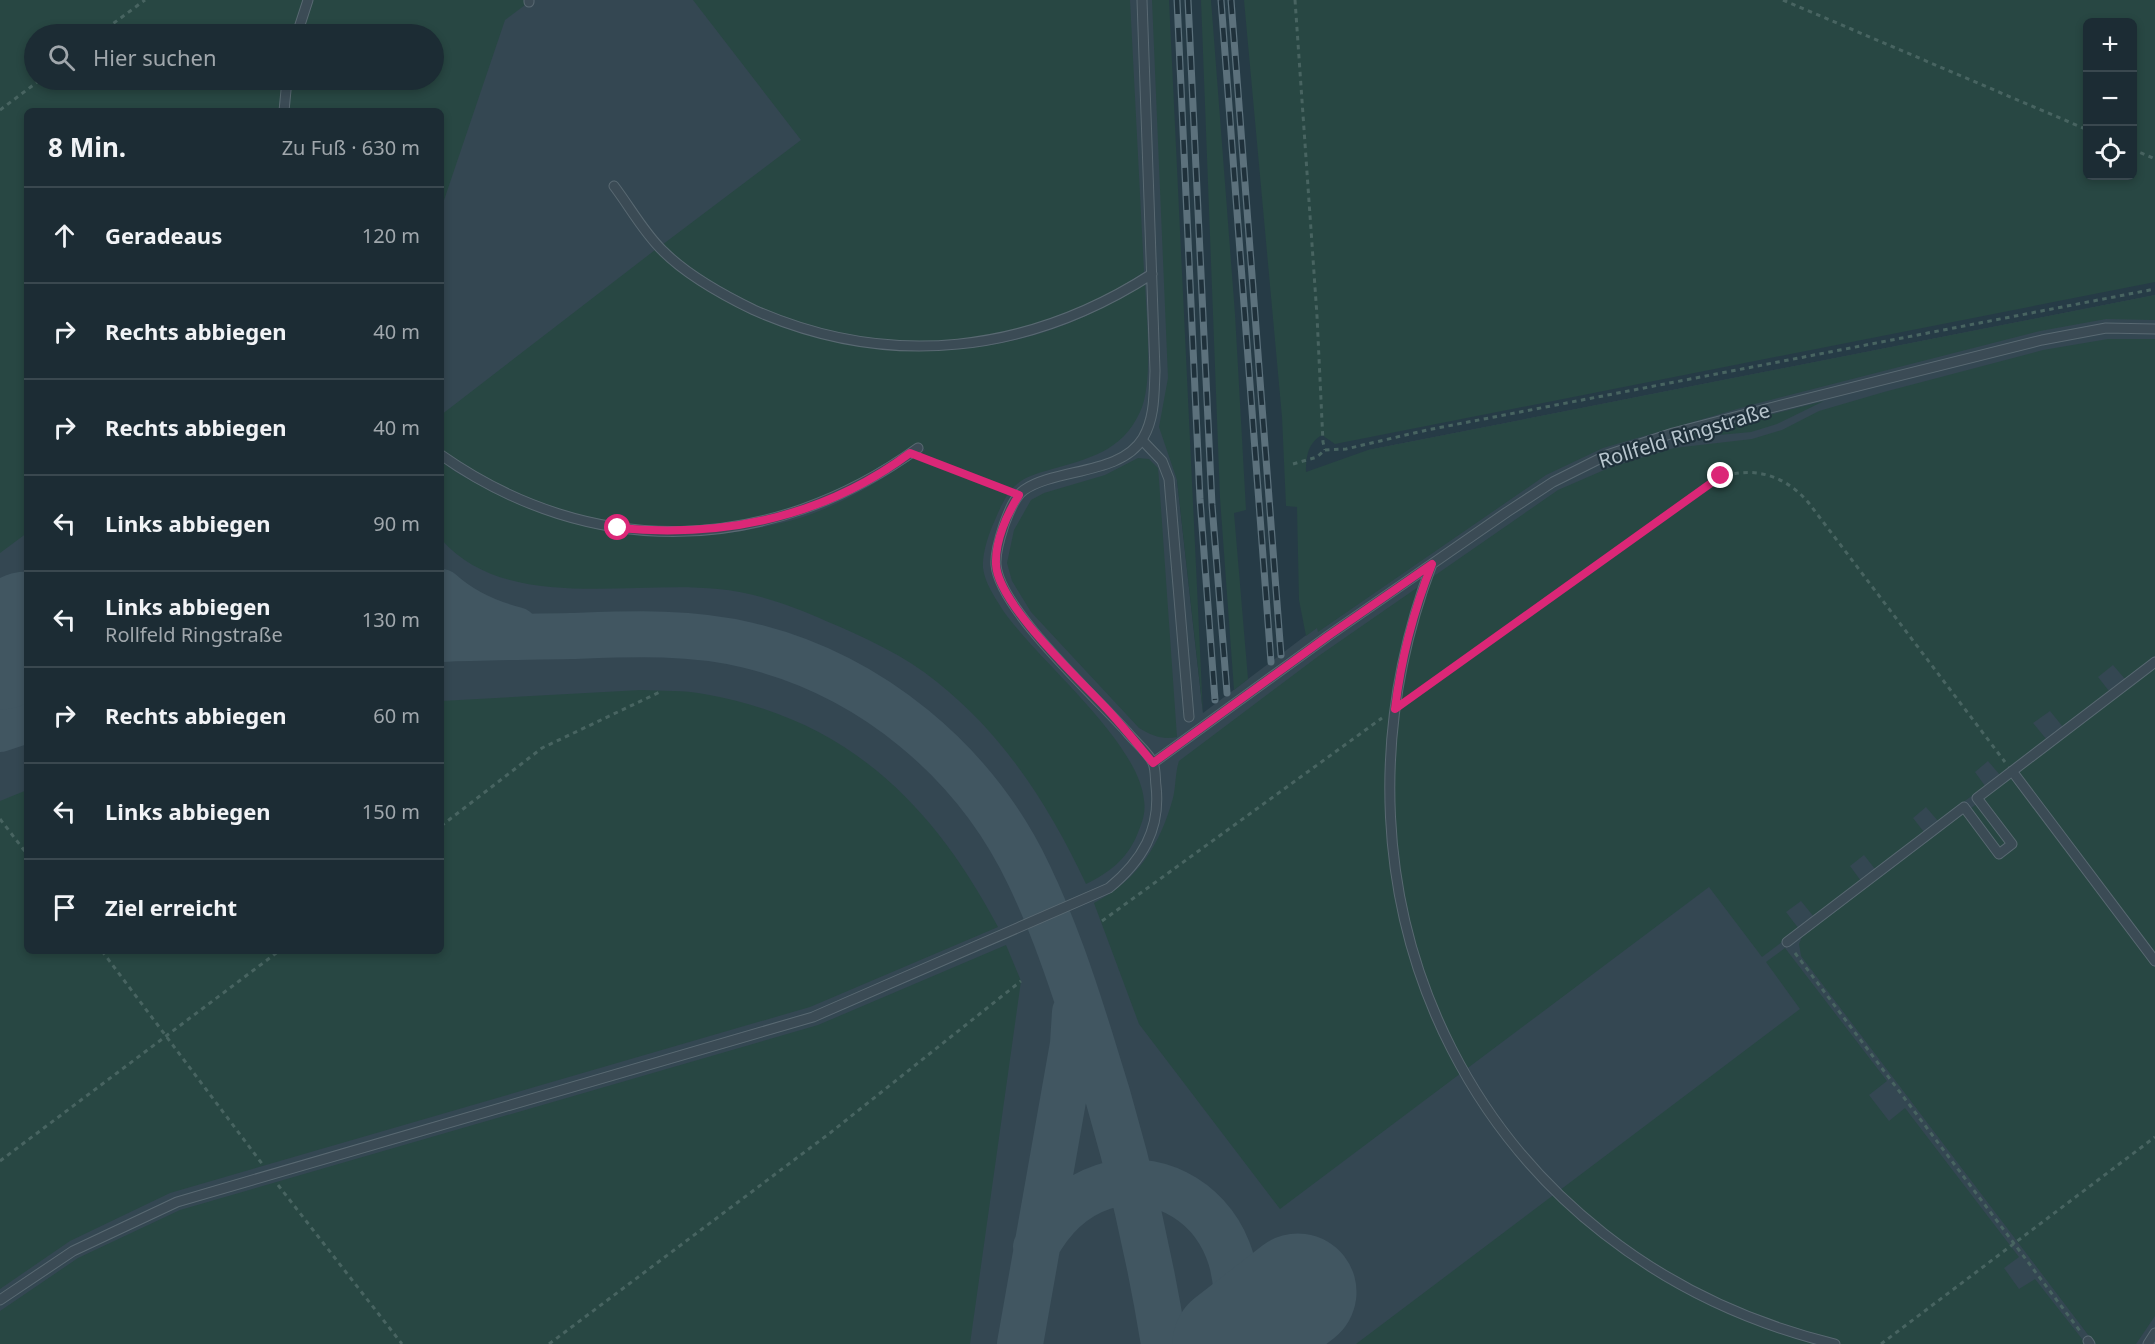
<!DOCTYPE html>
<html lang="de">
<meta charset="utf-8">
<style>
:root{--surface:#1c2c34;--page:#293840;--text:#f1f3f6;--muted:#a0a7ac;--line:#3a484f}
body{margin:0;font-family:"Noto Sans",sans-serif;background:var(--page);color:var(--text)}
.controls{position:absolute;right:18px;top:18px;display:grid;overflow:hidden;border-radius:9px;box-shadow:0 3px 9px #0003}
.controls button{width:54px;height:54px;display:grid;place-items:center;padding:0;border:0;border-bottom:2px solid var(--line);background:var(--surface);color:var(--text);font:30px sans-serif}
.stop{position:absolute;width:18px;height:18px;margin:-14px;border:4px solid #db2777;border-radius:50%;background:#fff}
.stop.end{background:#db2777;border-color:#fff;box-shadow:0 2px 6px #0008}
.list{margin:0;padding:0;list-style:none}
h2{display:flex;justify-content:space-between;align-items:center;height:78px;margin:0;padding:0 24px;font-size:26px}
h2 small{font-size:20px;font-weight:400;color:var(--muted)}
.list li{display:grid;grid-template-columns:39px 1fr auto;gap:18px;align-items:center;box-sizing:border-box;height:96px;padding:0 24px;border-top:2px solid var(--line)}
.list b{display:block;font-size:22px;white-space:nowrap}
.list p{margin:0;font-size:20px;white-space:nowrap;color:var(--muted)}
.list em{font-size:20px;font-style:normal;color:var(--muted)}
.icon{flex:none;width:33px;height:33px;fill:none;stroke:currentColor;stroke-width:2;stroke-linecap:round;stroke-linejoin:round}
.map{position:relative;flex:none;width:2155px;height:1344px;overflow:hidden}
.search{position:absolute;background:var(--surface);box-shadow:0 3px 9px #0003;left:24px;top:24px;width:420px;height:66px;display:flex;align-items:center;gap:15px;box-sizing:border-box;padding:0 21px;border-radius:33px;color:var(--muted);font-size:22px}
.panel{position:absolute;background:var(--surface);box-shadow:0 3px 9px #0003;left:24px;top:108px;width:420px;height:846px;border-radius:9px}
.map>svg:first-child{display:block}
.airport{fill:#344752;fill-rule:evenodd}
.green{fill:#284743;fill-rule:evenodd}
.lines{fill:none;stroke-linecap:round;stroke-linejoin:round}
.taxiway{stroke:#415661;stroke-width:46}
.runway{stroke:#415661;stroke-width:117}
.service-casing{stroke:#596972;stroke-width:11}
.path{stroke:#486461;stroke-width:3;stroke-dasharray:4.5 4.5;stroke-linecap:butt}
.service{stroke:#3b4b55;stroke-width:9}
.rail-casing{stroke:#5c717c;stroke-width:7}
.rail{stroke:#1f313b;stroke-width:4.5;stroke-dasharray:14;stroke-linecap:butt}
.route{stroke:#db2777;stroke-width:8}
.labels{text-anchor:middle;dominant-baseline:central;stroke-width:4.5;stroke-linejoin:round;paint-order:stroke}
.street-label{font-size:20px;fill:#b8c6ce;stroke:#1f313b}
</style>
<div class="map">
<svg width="2155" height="1344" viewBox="0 0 2155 1344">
<rect width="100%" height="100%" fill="#263b46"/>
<!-- airport -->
<path class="airport" d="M0,0H1156L1177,480L1203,713L1317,627L1368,450L2155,295V1344H0ZM34,34H434V80H34ZM27,111H441V951H27Z"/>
<!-- green -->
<path class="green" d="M0,0H304L293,34H34V80H284L280,111H27V533L0,553Z
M310,0H525V5L505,20L441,209V111H287L290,80H434V34H299Z
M693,0H1130L1144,272C1116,290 1088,309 1056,319C958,352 846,353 751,307C718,291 690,268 662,245L801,140Z
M1152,0H1169L1203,713L1177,480L1159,427L1168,378Z
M1201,0H1211L1235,314L1246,510L1234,513L1248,679L1234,690L1220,498Z
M1244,0H2155V282L1335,444L1322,435C1308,443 1306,456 1306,472L1368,450L2155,295V320L2106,319L2040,331L1751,405L1603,448L1546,475L1318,632L1317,628L1306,636L1299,600L1297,507L1286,506L1282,417ZM2088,22H2132V176H2088Z
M655,250C670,262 685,277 702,287C819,357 969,374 1094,312C1112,303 1128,292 1145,282C1146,315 1154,383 1140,412C1122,452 1087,459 1049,470C1038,473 1024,477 1016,485C1006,494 1000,508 995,520C989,533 982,553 983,568C985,583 994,596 1002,609C1037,660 1138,740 1144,800C1146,813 1142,823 1137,835C1127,859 1109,873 1086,884C1050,807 1004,735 937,682C904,655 864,637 826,621C792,606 754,592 718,589C631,580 505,613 441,539V461C454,472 469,480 484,487C578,539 690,549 793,520C842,506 884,479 925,450L919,443L829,497L744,521L688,528H648L572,516L508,491L441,451V415Z
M2108,339H2155V656L2125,679L2113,665L2098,677L2109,691L2063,727L2050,711L2033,723L2047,740L2000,775L1988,761L1975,772L1985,786L1938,821L1926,807L1913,818L1924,832L1875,869L1864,855L1850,866L1861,881L1814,917L1801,901L1786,912L1799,929L1762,957L1709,887L1280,1209L1139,1024L1094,903C1138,880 1160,845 1173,798C1176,786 1175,773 1179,761L1320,655L1558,490L1611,467L1674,448L1752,439L1782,430L1819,411L1884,392L2043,350Z
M1824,401L1777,424L1751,432L1676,439Z
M1138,458L1149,459L1158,468L1159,480L1177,737C1162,740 1153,736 1139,728L1031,612L1012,581L1007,563L1014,530L1031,500L1044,493L1105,475Z
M2155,668V1316L2136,1344H2095L1801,956L1799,944L1802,937Z
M641,690C662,691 684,690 704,694C847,719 932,803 998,927L810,1007L170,1193L70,1241L0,1289V801L27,790V951H441V701Z
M1006,945L1021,981L970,1344H0V1311L78,1258L180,1210L818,1025Z
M1785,948L1887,1081L1869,1095L1889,1121L1905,1108L2019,1257L2004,1268L2019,1289L2035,1279L2086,1344H1356L1800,1009L1766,962Z"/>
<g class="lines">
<!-- taxiway -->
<path class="taxiway" d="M441,592C462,611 489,623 516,630
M441,639C484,637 527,637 571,636C629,634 689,631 747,645C870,674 975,761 1029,875C1054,927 1072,981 1089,1035C1122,1137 1147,1239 1164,1344
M0,729L27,720
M1036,1247C1107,1117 1275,1200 1228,1344
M1020,1344L1073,1044L1075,1012"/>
<!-- runway -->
<path class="runway" d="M0,651L27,630
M1231,1344L1298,1292"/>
<defs>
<path id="service" d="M529,0V2
M297,34L308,0
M284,111L287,80
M614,186C630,207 644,233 663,251C688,276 723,295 754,310C890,370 1029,353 1152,274
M1142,440L1162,461L1169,479L1189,717
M441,455C592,561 770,555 918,448
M1432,564C1303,903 1479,1258 1835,1344
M1153,763L1328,636L1507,512L1553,482L1607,455L1673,433L1754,412L2042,340L2106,328L2155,329
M2012,771L2155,961
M1787,942L1964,807L1999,854L2012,844L1977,798L2155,662
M0,1300L73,1251L177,1202L813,1017L1109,888C1142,861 1161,829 1156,786C1155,779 1156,770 1153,763C1149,753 1134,741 1127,732C1095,696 1000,610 996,565C995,553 1000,537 1004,525C1008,514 1014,497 1024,490C1056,468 1121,475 1143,438C1155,418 1154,393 1155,371L1142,0
M2088,1341L2090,1344
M2148,1344L2155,1333"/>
</defs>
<!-- service casing -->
<use href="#service" class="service-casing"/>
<!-- path -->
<path class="path" d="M1295,0L1317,316L1323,442L1325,450
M1783,0L2088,130
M99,34L145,0
M0,110L40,80
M2132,149L2155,159
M1325,450L1346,449L1427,430L2155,289
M926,459L1006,490
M1293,464L1317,457L1325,450
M1410,699L1710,482C1746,464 1782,472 1808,502L2005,762
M0,819L27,854
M441,826L542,748L662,691
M1102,921L1382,718
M102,951L263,1165
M1795,953L2080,1331
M0,1161L279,951
M278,1185L402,1344
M549,1344L830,1133L1021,981
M1881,1344L2155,1137"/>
<!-- service -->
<use href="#service" class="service"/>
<defs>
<path id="rail" d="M1177,0L1200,499L1215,700
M1188,0L1212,505L1227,693
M1221,0L1271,662
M1231,0L1281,655"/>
</defs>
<!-- rail casing -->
<use href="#rail" class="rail-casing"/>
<!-- rail -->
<use href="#rail" class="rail"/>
</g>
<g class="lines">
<!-- route -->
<path class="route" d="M618,528C724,538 824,517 910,453L1019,495C1007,514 995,541 996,564C997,603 1078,678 1105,707C1122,725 1137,744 1153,763L1328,636L1432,564C1413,612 1401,659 1395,709L1721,476"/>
</g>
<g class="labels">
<!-- street labels -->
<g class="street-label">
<text transform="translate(1684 435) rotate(-17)">Rollfeld Ringstraße</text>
</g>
</g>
</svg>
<div class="controls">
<button>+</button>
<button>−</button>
<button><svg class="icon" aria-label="locate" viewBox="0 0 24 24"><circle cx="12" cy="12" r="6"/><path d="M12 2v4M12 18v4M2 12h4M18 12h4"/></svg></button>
</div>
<div class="stop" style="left:618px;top:528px"></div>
<div class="stop end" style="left:1721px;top:476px"></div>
<div class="search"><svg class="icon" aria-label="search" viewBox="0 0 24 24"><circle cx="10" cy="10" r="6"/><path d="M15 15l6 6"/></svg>Hier suchen</div>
<section class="panel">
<h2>8 Min.<small>Zu Fuß · 630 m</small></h2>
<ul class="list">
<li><svg class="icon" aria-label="ahead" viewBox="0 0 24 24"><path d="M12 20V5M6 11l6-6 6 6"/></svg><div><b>Geradeaus</b></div><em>120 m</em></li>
<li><svg class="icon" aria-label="right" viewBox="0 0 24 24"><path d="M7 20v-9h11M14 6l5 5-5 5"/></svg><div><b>Rechts abbiegen</b></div><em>40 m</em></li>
<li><svg class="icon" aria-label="right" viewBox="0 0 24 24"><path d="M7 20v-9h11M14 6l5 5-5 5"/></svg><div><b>Rechts abbiegen</b></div><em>40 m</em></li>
<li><svg class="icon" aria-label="left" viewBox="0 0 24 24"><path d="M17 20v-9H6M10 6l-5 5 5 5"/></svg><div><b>Links abbiegen</b></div><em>90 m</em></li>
<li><svg class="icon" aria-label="left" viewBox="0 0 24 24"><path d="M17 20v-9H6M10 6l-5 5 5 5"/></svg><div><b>Links abbiegen</b><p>Rollfeld Ringstraße</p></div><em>130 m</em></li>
<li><svg class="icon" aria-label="right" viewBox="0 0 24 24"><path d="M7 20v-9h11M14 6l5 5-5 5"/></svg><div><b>Rechts abbiegen</b></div><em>60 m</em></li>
<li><svg class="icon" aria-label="left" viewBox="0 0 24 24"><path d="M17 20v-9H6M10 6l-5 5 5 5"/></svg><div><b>Links abbiegen</b></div><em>150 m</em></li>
<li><svg class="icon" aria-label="arrive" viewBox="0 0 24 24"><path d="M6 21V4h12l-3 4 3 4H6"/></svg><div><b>Ziel erreicht</b></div></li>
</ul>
</section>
</div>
